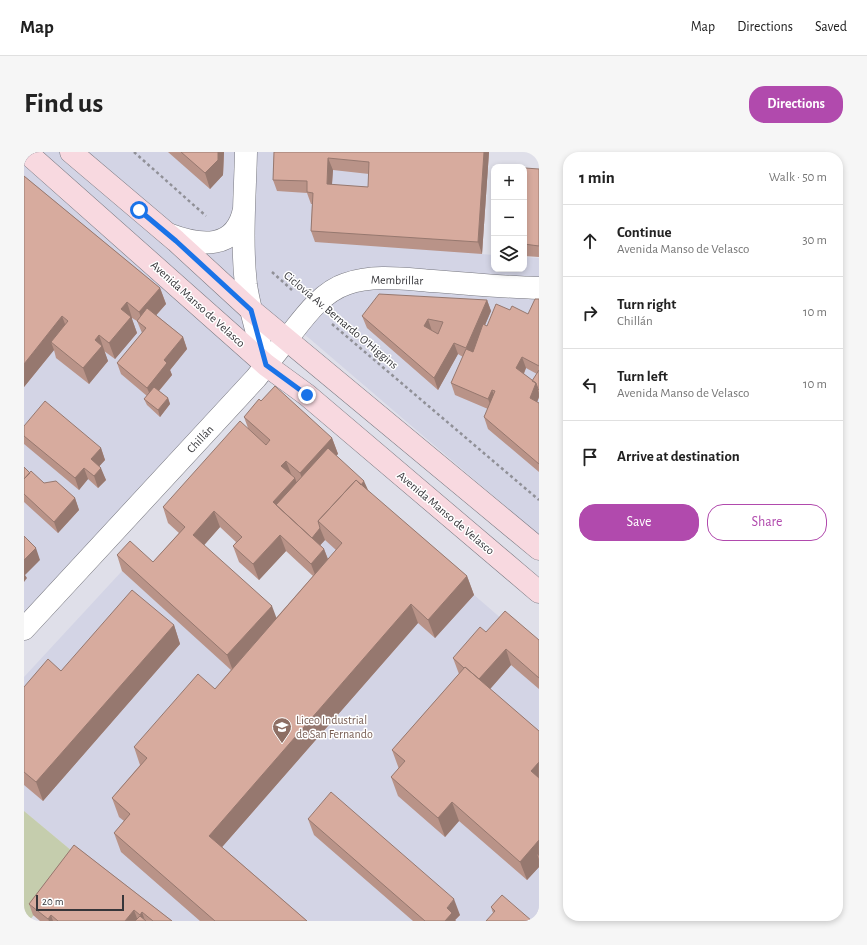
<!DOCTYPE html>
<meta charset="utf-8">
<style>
:root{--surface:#fff;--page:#f6f6f6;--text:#222;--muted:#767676;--line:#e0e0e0;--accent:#b14aad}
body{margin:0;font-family:"Alegreya Sans",sans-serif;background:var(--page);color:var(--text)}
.controls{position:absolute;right:12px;top:12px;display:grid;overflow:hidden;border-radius:8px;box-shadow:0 2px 6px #0003}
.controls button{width:36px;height:36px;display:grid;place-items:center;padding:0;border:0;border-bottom:1px solid var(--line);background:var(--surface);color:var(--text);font:20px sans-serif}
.scale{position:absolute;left:12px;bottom:10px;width:88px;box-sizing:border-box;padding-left:4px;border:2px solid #36363a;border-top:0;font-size:11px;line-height:14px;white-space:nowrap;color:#36363a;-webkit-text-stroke:3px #fff;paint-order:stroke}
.stop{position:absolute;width:12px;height:12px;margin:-9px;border:3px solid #1a73e8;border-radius:50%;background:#fff}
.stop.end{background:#1a73e8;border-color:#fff;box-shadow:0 1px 4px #0008}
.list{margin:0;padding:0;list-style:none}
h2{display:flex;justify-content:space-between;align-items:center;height:52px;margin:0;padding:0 16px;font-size:17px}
h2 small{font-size:13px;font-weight:400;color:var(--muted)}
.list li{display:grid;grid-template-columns:26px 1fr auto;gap:12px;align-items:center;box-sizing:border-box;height:72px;padding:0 16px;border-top:1px solid var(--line)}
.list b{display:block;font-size:15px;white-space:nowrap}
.list p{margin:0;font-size:13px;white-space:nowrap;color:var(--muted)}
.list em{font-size:13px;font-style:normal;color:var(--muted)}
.actions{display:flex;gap:8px;padding:12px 16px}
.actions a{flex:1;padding:9px 0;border:1px solid var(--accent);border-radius:16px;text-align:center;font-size:14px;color:var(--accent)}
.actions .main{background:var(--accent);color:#fff}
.icon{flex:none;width:22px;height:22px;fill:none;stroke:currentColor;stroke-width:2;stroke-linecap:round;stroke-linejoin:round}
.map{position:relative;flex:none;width:515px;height:769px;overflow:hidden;border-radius:16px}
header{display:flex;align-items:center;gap:24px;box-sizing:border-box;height:56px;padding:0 20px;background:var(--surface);border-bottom:1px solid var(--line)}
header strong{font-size:19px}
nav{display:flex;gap:22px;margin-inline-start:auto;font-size:14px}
.intro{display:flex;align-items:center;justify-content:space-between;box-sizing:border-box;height:96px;padding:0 24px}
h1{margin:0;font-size:28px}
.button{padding:10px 18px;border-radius:16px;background:var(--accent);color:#fff;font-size:14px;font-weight:700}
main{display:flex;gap:24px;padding:0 24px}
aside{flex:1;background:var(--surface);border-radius:16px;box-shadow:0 2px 6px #0003}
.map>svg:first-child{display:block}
.built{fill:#d3d4e5}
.green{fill:#c5cdad}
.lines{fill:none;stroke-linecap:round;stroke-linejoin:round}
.minor-casing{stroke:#77777f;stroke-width:23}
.tertiary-casing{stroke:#77777f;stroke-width:23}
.secondary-casing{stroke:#77777f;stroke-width:23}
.path{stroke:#909097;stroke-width:2.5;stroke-dasharray:3 3;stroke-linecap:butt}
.minor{stroke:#fff;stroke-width:22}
.tertiary{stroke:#fff;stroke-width:22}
.secondary{stroke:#f8d9e0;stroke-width:22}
.wall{fill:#b99388;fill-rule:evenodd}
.shaded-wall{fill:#96786f}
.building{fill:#d7ab9e;stroke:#96786f;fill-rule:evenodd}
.route{stroke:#1a73e8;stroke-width:5}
.labels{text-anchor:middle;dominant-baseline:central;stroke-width:3;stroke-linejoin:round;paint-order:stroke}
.street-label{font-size:12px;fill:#36363a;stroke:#fff}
.education-label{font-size:12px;fill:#785e54;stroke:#fff;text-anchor:start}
</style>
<header>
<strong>Map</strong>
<nav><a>Map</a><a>Directions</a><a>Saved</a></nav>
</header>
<div class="intro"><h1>Find us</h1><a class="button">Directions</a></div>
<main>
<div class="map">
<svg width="515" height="769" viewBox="0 0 515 769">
<rect width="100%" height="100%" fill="#dfdfe9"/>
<!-- built -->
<path class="built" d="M0,0H465L458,102L470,103V117H500V105L515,106V383L279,181L0,484Z
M339,347L515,499V769H137L54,704L0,659V525L98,419L209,519L306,413L291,399Z"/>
<!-- green -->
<path class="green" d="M0,659L54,704L6,768L0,763Z"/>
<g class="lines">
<defs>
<path id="minor" d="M222,0C221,44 217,89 222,133C226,160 235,187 242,213
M144,82C176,94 212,99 220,57
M263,187C278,168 297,140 322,132C349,122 381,127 409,129C444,132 480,135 515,136"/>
<path id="tertiary" d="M0,477L232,226L263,187"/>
<path id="secondary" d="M2,0L242,213L283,243L515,440
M47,0L152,89L227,158L515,397"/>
</defs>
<!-- minor casing -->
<use href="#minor" class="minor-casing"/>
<!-- tertiary casing -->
<use href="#tertiary" class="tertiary-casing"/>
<!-- secondary casing -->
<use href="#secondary" class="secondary-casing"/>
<!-- path -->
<path class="path" d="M110,0L182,64
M248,120L268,138
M308,172L515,348"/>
<!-- minor -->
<use href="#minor" class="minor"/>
<!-- tertiary -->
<use href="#tertiary" class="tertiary"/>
<!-- secondary -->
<use href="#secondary" class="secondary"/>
</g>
<!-- wall -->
<path class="wall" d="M144,0H200L199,23L186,37Z
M250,0H465L458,102L291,90L287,79L288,52H287L283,41L253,39L249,28ZM309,18L345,22L344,35L308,33Z
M515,17V105L500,104V32Z
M0,24L136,136L142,152L132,163L159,185L163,197L146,218L148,223L135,239L144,246L146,252L136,265L123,253L120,247L123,244L97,222L93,211L118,181L113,169L108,166V167L113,181L91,207L80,199L84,209L65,232L32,206L30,198L0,235Z
M515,147V245L513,250L515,251V320L464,277L460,265L464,257L431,243L427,231L439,205L434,202L414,238L343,176L338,164L463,148L467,159L461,173L463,174L486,158L504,162ZM502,216L513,222L508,229L500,222Z
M237,249L308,286L314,302L312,303L344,339L443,424L450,443L411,486L394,471L198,695L283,769H176L97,700L90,681L100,669L95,665L88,646L116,613L110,595L191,537L207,518L98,419L93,403L129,410L155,381L144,371L139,355L224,276L220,265ZM196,375L212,390L209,394L215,410L235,428L262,399L289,424L252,466L180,393ZM301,388L312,398L304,407L300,397L296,393Z
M0,274L77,296L81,308L75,314L82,328L74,336L64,327L55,338L0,292Z
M0,315L6,321L20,331L51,346L55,358L34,381L0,350Z
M150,473L156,492L19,649L0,633V535Z
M462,480L515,488V537L487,513L466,537L515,579V715L503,728L435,669L421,685L374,644L367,625L375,617L368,598L435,522L429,506Z
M284,667L436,763L431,768L432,769H389L290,683Z
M50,693L148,769H16L9,763L5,752Z
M467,755L508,769L469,761Z"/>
<!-- shaded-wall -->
<path class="shaded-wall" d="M194,0H200L199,23L186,37L181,21Z
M460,0H465L458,102L454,90Z
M304,6L309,18L307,44L303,32Z
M136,136L142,152L121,176L115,160Z
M463,148L467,159L446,208L442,196Z
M103,150L108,166V167L113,181L91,207L85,191L97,157Z
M38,164L44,180L27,190L30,198L0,235V212Z
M404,167L408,179L400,174Z
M75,183L84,209L65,232L59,216L71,188Z
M159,185L163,197L146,218L148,223L128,247L123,236L140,208Z
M430,191L434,202L414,238L410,226Z
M498,205L502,216L497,227L492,216Z
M512,231L515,241V245L510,258L506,246Z
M468,238L473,250L469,259L464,247Z
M144,246L146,252L136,265L134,258Z
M308,286L314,302L282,337L276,321Z
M77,296L81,308L71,319L67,307Z
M262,309L268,324L257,314Z
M60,316L64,327L55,338L51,326Z
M77,316L82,328L74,336L70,324Z
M271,326L277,342L259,362L249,350Z
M340,329L345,340L299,374Z
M51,346L55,358L34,381L30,370Z
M190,359L196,375L175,399L169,383Z
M296,376L301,388L291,399L287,387Z
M256,383L262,399L235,428L229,412Z
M12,396L16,408L1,423L3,426L0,430V408Z
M300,397L306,413L293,428L287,412Z
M443,424L450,443L411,486L404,468Z
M387,452L394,471L192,702L185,684Z
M248,454L254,470L209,519L203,503Z
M150,473L156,492L19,649L12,630Z
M482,497L487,513L460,544L454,528Z
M515,610V636L507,619Z
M428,650L435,669L421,685L414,666Z
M515,688V704L513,702L515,707V715L503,728L496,710Z
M430,747L436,763L431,768L432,769H421L423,756Z
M110,758L114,769H101Z
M118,760L121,769H118L116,763Z
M27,763L29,769H25L24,767Z"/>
<!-- building -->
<path class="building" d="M157,0H194V8L181,21Z
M250,0H460L454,90L287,79L289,41L283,40V29L249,28ZM304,6L345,10L344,35L303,32Z
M501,16L515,17V94L500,92V32Z
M0,24L136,136L115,160L103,150L97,157L107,165L85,191L75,183L71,188L78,194L59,216L27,190L44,169L38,164L0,212Z
M355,142L463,148L442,196L430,191L410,226L338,164ZM404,167L419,170L414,182L400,174Z
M511,147H515V214L498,205L492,216L512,231L506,246L515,251V312L460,265L471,239L468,238L464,247L427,231L442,197L449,200L459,172L463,174L472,152L486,158L488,154L504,162Z
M123,156L159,185L140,208L143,211L123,236L93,211L122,176L113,169Z
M515,218V238L514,237L512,231L508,229Z
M251,234L308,286L276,321L262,309L257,314L271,326L249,350L300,397L287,412L256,383L229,412L209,394L218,385L190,359L169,383L248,454L203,503L93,403L106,389L129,410L161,375L139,355L216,269L242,293L246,288L220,265L235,247L237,249Z
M130,235L144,246L134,258L120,247Z
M21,249L77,296L67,307L77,316L70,324L60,316L51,326L0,284V274Z
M304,296L340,329L337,333L332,328L294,369L296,376L288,386L252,353Z
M0,315L6,321L0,327Z
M7,319L20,331L32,329L51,346L30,370L0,342V327Z
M332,328L443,424L404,468L387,452L185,684L283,769H191L90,681L106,662L88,646L123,606L110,595L174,522L191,537L318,391L294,369Z
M0,384L12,396L0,408Z
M108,438L150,473L12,630L0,620V535L24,507L37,519Z
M481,459L515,488V526L482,497L455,527L441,515L440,516L429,506L456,475L462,480Z
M441,515L515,579V610L507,619L515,626V688L496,710L428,650L414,666L367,625L381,609L368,598Z
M307,640L430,747L423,756L428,761L421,769H401L284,667Z
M50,693L148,769H129L118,760L116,763L110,758L101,769H34L27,763L24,767L5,752Z
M478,743L508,769H462L471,759L467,755Z
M116,764L122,769H111Z"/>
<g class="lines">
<!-- route -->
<path class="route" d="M115,58L152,89L227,158L242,213L283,243"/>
</g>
<!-- icons -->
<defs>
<symbol id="university-pin" viewBox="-11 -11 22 30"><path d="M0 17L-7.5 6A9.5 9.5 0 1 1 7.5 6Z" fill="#8d6e63" stroke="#fff"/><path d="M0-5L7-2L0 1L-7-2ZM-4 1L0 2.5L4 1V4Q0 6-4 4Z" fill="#fff"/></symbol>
</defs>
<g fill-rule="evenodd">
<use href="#university-pin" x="247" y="564" width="22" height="30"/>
</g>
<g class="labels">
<!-- street labels -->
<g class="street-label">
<text transform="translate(373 128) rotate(1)">Membrillar</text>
<text transform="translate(174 152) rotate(42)">Avenida Manso de Velasco</text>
<text transform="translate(317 168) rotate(40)">Ciclovía Av. Bernardo O'Higgins</text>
<text transform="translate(176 287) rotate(-47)">Chillán</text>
<text transform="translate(422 361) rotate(40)">Avenida Manso de Velasco</text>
</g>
<!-- education labels -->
<g class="education-label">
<text x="272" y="568">Liceo Industrial<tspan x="272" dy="14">de San Fernando</tspan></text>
</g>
</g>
</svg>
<div class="controls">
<button>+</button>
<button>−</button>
<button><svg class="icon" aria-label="layers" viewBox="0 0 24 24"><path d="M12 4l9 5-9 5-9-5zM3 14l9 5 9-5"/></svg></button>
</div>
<div class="scale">20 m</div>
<div class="stop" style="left:115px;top:58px"></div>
<div class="stop end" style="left:283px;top:243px"></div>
</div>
<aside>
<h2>1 min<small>Walk · 50 m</small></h2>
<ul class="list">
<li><svg class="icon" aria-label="ahead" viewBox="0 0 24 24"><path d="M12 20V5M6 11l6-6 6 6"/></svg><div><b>Continue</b><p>Avenida Manso de Velasco</p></div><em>30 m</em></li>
<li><svg class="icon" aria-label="right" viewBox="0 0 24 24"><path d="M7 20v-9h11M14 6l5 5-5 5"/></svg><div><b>Turn right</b><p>Chillán</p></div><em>10 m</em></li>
<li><svg class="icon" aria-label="left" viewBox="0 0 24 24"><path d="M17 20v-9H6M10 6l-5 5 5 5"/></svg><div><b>Turn left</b><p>Avenida Manso de Velasco</p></div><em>10 m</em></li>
<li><svg class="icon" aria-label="arrive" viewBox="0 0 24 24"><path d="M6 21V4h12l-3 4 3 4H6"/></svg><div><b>Arrive at destination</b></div></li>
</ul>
<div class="actions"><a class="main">Save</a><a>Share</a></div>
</aside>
</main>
